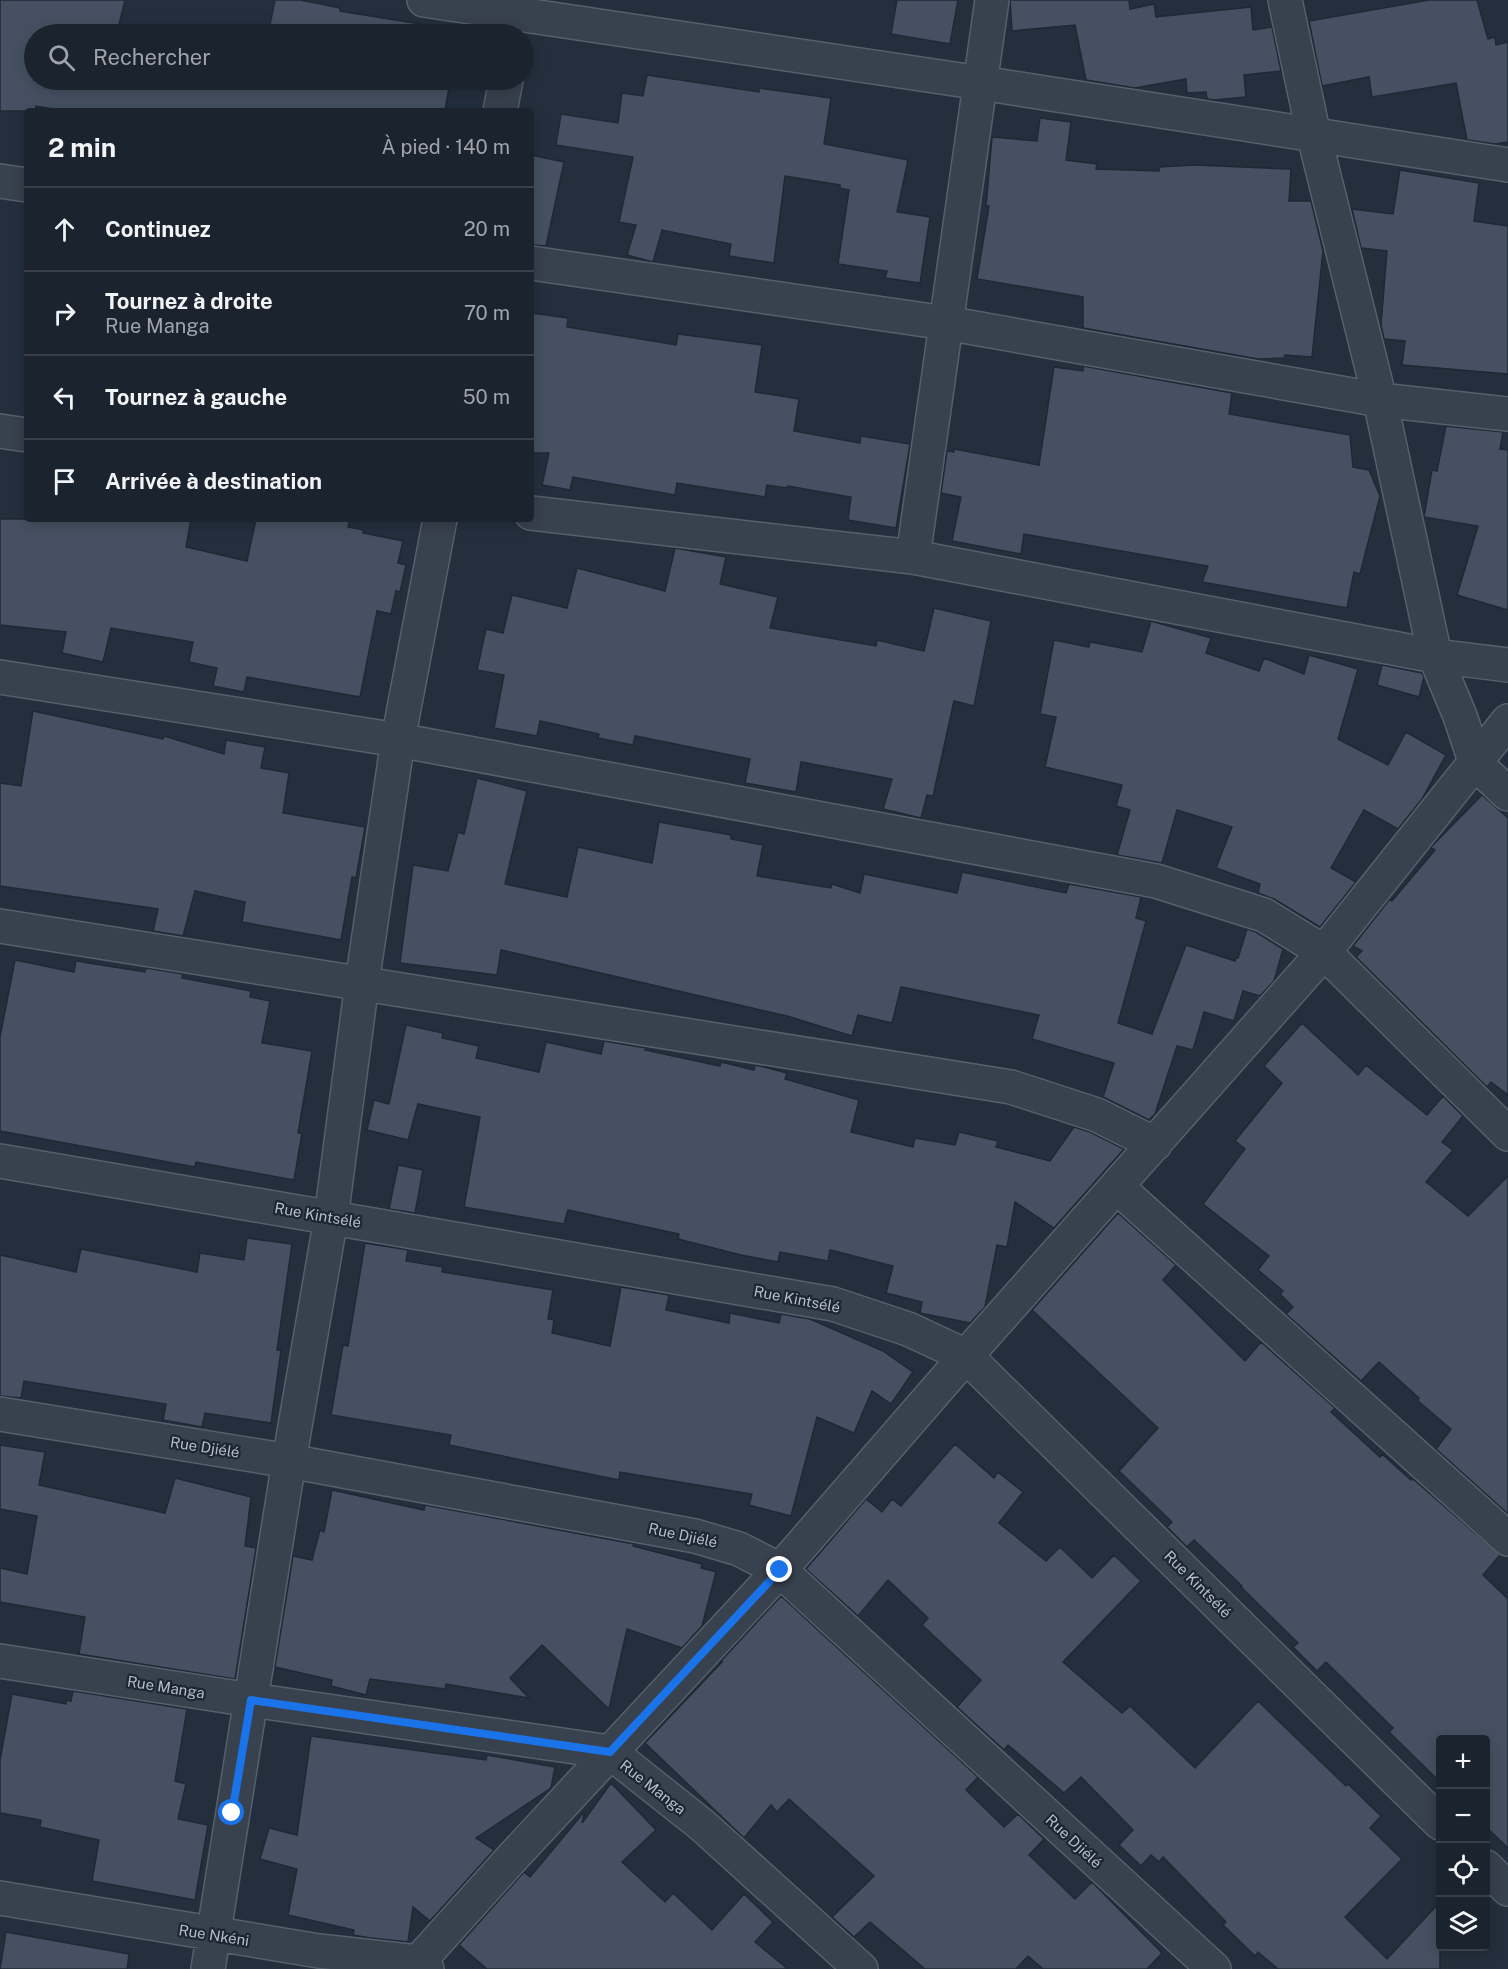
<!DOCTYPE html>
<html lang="fr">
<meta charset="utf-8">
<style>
:root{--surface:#1b232e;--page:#242b36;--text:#f1f3f6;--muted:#a0a4aa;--line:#39404a}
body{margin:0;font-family:"Public Sans",sans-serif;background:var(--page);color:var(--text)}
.controls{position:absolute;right:18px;bottom:18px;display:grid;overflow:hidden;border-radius:6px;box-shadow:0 3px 15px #0003}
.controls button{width:54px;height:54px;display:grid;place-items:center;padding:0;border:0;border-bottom:2px solid var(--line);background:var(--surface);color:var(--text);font:30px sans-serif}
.stop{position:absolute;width:18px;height:18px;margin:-14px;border:4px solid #1a73e8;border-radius:50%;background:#fff}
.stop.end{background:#1a73e8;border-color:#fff;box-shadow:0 2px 6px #0008}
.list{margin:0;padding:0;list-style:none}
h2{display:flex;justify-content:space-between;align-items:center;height:78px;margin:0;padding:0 24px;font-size:26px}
h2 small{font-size:20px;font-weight:400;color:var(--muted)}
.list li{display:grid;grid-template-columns:39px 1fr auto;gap:18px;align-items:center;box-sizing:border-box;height:84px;padding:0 24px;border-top:2px solid var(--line)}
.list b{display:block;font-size:22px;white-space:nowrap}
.list p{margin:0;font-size:20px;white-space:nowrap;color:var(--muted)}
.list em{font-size:20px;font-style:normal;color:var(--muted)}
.icon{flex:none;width:33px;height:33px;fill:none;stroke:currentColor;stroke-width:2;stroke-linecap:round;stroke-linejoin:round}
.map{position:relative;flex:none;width:1508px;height:1969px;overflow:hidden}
.search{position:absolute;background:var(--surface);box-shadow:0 3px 15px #0003;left:24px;top:24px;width:510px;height:66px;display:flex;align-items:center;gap:15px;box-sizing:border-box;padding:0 21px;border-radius:33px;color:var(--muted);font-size:22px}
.panel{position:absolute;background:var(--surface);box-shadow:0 3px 15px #0003;left:24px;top:108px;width:510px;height:414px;border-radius:6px}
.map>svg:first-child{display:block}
.building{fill:#455162;stroke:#1f2835;stroke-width:1.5}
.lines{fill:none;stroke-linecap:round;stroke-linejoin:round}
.minor-casing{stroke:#565f6c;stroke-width:36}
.minor{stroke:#38414e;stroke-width:33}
.route{stroke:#1a73e8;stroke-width:8}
.labels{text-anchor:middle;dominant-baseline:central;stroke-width:4.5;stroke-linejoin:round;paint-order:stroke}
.street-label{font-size:15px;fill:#b4bcc9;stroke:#1d2633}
</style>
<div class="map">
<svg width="1508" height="1969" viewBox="0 0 1508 1969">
<rect width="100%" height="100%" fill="#242f3e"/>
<!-- building -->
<path class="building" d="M0,0H125L118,29L147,34H34V80H456L455,83L450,82L445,111H65L36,106L35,111H0Z
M275,0H301L340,8V11L464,31L463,34H268Z
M897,0H958L950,44L891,34Z
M1010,0H1129L1130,9L1154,4L1156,17L1251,7L1253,30L1272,27L1281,71L1244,75L1246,97L1214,100L1207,99L1206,92L1187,93L1186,79L1135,88L1086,80L1075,25L1012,31Z
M1429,0H1477L1488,39L1495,37L1496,45L1508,42V142L1495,144L1467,140L1456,83L1372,97L1369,77L1322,86L1309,21Z
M647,75L759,92V88L831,98L824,144L908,160L897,212L930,217L920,283L885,278L887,271L838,264L849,190L840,188V185L785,176L774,263L729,256L731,244L662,230L653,262L627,255L636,225L619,222L633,157L556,145L561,114L618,123L622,93L643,96Z
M1040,118L1071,122L1066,160L1097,164L1096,169L1159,171V167L1194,165L1291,169L1289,201H1311L1323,251L1312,357L1285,355L1284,358L1258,359L1083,328V297L977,279L989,206H986L992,137L1037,141Z
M531,155L564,162L546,246L531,245Z
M1400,170L1479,183L1474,221L1508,226V374L1402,365L1405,341L1384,339L1381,325L1387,251L1361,248L1352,209L1393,214Z
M531,313L568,318L567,327L676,345L678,334L762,345L755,392L799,399L794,431L860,443L861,436L910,444L896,528L848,520L851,497L788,486L787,488L767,485L765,497L677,483L675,495L573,477L570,490L542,485L549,453H531Z
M1083,366L1232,393L1229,414L1350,435L1353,467L1369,470L1380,496L1360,574L1354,572L1347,608L1202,582L1208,566L1024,534L1021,554L952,541L961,497L941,493L947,451L954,452V449L1039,465L1054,367L1083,371Z
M1446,426L1503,432L1500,449L1508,450V610L1457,595L1478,526L1424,517L1432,470L1437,471Z
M0,519H191L186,547L247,561L256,519H350L348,527L364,530L363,533L403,541L398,563L406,565L400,592L396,591L391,614L377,611L360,697L247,677L244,692L213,686L217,668L189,662L193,642L111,628L103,662L62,653L66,632L0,625Z
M675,548L726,557L720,584L778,597L770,628L876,646L877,640L924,651L934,608L991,621L974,706L954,701L933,796L927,795L921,818L883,809L892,779L801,762L796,792L745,783L750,759L635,736L633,745L598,738L599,734L540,721L537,736L494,728L504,675L477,670L486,629L503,633L512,595L567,608L577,568L665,591Z
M1151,621L1211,638L1206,653L1259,671L1264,658L1304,674L1309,655L1358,669L1338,739L1388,765L1406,732L1446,755L1422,799L1398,829L1364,810L1331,868L1356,882L1320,927L1274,899L1258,893L1260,884L1216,868L1232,827L1177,810L1162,863L1117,855L1130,810L1116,806L1122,785L1045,767L1056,717L1040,714L1054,640L1089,647L1090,642L1142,652Z
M1382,665L1422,673L1424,677L1419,697L1377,685Z
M33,711L163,739L164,736L224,754L226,740L265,747L261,768L289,773L283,813L365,827L356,878L352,877L341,940L242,922L245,902L195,891L183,936L153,931L158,909L0,886V783L21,786Z
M477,778L527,791L505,884L567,897L578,847L652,863L659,822L731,835V839L763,845L757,876L831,888L832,884L860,893L864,874L957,893L962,872L1066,893L1069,884L1141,897L1136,918L1146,921L1118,1023L1152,1034L1186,945L1235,961L1236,958H1238L1247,929L1256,932L1283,949L1274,981L1260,996L1243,991L1234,1021L1204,1012L1193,1050L1177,1046L1155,1114L1149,1120L1103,1097L1114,1063L1032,1039L1039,1015L901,987L892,1023L858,1015L852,1036L787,1016L501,950L497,975L400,963L413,865L448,871L458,832L464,834Z
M1482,795L1508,818V1095L1491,1082L1487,1087L1356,957L1362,951L1353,946L1389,900L1392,901L1435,850L1431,848L1432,846Z
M15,960L74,972L76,961L145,972L146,968L183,974L182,978L251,991L250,997L270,1001L262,1043L312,1051L298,1133H302L294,1180L196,1162L195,1167L0,1131V1037Z
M1302,1023L1358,1075L1366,1065L1427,1115L1443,1096L1463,1116L1442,1142L1453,1150L1426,1182L1468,1216L1508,1176V1514L1436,1449L1451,1429L1418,1401L1419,1398L1379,1362L1361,1381L1286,1314L1293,1307L1280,1294L1283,1291L1258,1270L1269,1256L1203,1204L1245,1149L1235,1141L1282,1083L1264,1066Z
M406,1025L443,1033L442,1038L479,1046L476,1058L539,1072L546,1042L601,1054L604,1041L646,1048L645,1050L720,1066L721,1062L754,1070L755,1065L760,1066L787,1073L785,1079L859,1100L851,1132L913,1147L915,1138L955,1145L959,1132L998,1141L996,1147L1050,1161L1074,1127L1090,1132L1124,1149L1054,1228L1015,1202L1007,1247L997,1245L985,1307L970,1323L920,1313L922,1302L886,1293L893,1266L830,1250L828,1261L780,1252L778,1262L741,1255L678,1239L679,1234L568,1210L564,1224L464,1207L480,1117L418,1104L408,1140L367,1130L374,1100L389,1104Z
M398,1165L423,1170L415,1213L389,1209Z
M1118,1213L1176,1265L1163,1280L1245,1361L1261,1342L1335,1408L1331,1412L1380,1457L1382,1454L1411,1480L1412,1478L1500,1555L1483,1575L1508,1599V1848L1485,1826V1740H1440V1782L1389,1732L1393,1728L1326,1662L1317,1671L1293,1647L1298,1643L1241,1587L1242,1586L1194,1540L1187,1547L1167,1527L1172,1522L1119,1471L1158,1428L1032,1310Z
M247,1238L292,1244L277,1350H281L271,1423L205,1413L202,1427L163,1420L166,1404L24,1381L21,1398L0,1396V1255L76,1272L81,1249L197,1272L200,1253L244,1260Z
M365,1243L408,1250L406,1261L443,1267L442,1272L553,1290L548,1319L554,1320L552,1333L610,1346L621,1287L669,1295L666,1310L729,1323L730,1313L779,1323L781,1314L810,1319L883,1351L913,1372L891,1404L872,1391L854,1433L817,1417L791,1516L749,1505L752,1494L620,1472L619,1480L449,1445L451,1435L331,1415L343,1345L348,1346Z
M955,1444L994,1478L998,1472L1023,1492L999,1523L1046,1561L1060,1547L1092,1578L1114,1555L1141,1581L1063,1662L1122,1713L1130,1706L1195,1768L1258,1701L1346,1786L1348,1784L1381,1816L1370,1828L1402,1859L1345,1917L1387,1959L1440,1902V1969H1278L1258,1952L1255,1956L1223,1925L1226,1922L1163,1857L1159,1862L1151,1855L1141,1866L1119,1845L1133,1830L1081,1777L1064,1793L1008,1745L1004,1750L957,1707L981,1680L922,1625L928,1618L888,1580L858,1616L806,1569L866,1499L882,1512L892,1499L901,1506Z
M0,1445L45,1452L39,1485L165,1513L175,1478L251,1497L245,1546L256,1548L235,1679L79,1654L85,1617L0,1602V1568L27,1574L37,1516L0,1509Z
M332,1490L424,1510L425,1505L634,1544L633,1546L702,1564L701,1568L716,1572L702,1626L682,1648L627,1629L609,1709L542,1645L510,1678L529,1698L446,1684L445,1689L370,1679L366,1695L331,1686L332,1680L275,1667L293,1556L312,1560L320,1530L324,1532Z
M781,1596L978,1777L966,1790L1004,1827L1018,1814L1044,1839L1029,1855L1075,1899L1092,1882L1100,1890L1162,1953L1147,1969H1043L1028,1956L1016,1969H925L870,1922L854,1937L832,1917L874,1876L789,1799L777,1812L771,1805L744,1838L645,1743L722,1662H720Z
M73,1691L187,1709L175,1781L186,1784L178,1819L208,1825L195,1900L92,1881L99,1840L40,1827L41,1820L0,1813V1760L12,1694L66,1704L67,1700L71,1701Z
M311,1736L486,1760L487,1755L555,1767L551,1788L476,1838L494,1850L430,1921L413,1907L408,1942L370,1938L353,1935L354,1930L288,1915L297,1869L260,1859L269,1828L297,1835Z
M611,1783L656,1830L622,1862L665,1902L673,1893L712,1930L744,1894L773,1922L755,1942L788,1969H487L459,1945L524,1872L530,1877L585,1811L582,1823Z
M6,1932L129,1954L127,1969H0Z"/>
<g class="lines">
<defs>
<path id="minor" d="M424,0L981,83L1508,165
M1285,0L1314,136L1380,400L1435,656L1460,716L1476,764L1508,794
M500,111L506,80
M0,181L27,185
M531,263L946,323L1380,400L1508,414
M0,431L27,435
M531,513L913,557L1435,656L1508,665
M913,557L992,0
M0,677L398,740L1156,881L1264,915L1324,952L1508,1134
M0,926L1011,1087L1097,1115L1155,1144
M0,1161L833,1304L908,1329L966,1356L1440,1823
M1117,1187L1508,1539
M0,1414L289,1461L695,1536L739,1549L780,1570L1214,1969
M0,1661L251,1700L610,1752L702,1825L861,1969
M1486,1867L1508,1889
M0,1898L319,1951L418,1962L427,1969
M208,1969L289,1461L331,1218L362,983L398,740L440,519
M412,1969L512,1858L780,1570L966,1356L1324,952L1508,721"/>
</defs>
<!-- minor casing -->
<use href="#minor" class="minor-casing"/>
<!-- minor -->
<use href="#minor" class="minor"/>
</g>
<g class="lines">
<!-- route -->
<path class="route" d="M232,1813L251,1700L610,1752L780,1570"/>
</g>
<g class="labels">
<!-- street labels -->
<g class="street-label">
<text transform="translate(318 1215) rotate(10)">Rue Kintsélé</text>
<text transform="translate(797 1299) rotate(11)">Rue Kintsélé</text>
<text transform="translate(205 1447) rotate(9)">Rue Djiélé</text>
<text transform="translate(683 1535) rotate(12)">Rue Djiélé</text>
<text transform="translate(1198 1584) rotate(45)">Rue Kintsélé</text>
<text transform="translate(166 1687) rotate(9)">Rue Manga</text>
<text transform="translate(653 1787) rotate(38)">Rue Manga</text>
<text transform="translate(1074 1841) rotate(43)">Rue Djiélé</text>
<text transform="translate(214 1935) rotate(9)">Rue Nkéni</text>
</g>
</g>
</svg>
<div class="controls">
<button>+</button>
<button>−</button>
<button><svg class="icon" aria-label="locate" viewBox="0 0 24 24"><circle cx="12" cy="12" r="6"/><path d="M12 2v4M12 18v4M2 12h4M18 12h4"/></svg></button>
<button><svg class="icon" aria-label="layers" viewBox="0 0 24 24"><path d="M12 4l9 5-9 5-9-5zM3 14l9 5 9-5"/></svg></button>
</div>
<div class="stop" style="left:232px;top:1813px"></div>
<div class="stop end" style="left:780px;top:1570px"></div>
<div class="search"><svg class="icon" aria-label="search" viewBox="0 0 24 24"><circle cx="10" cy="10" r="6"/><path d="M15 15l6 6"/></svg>Rechercher</div>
<section class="panel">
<h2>2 min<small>À pied · 140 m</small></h2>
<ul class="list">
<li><svg class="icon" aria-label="ahead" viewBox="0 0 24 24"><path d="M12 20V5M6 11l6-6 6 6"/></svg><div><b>Continuez</b></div><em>20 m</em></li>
<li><svg class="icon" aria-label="right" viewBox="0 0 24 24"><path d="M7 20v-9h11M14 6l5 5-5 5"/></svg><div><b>Tournez à droite</b><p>Rue Manga</p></div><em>70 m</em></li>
<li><svg class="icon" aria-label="left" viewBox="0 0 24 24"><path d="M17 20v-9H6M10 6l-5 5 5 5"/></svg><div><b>Tournez à gauche</b></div><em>50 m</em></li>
<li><svg class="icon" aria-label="arrive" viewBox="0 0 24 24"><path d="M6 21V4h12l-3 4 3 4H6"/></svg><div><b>Arrivée à destination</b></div></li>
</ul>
</section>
</div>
